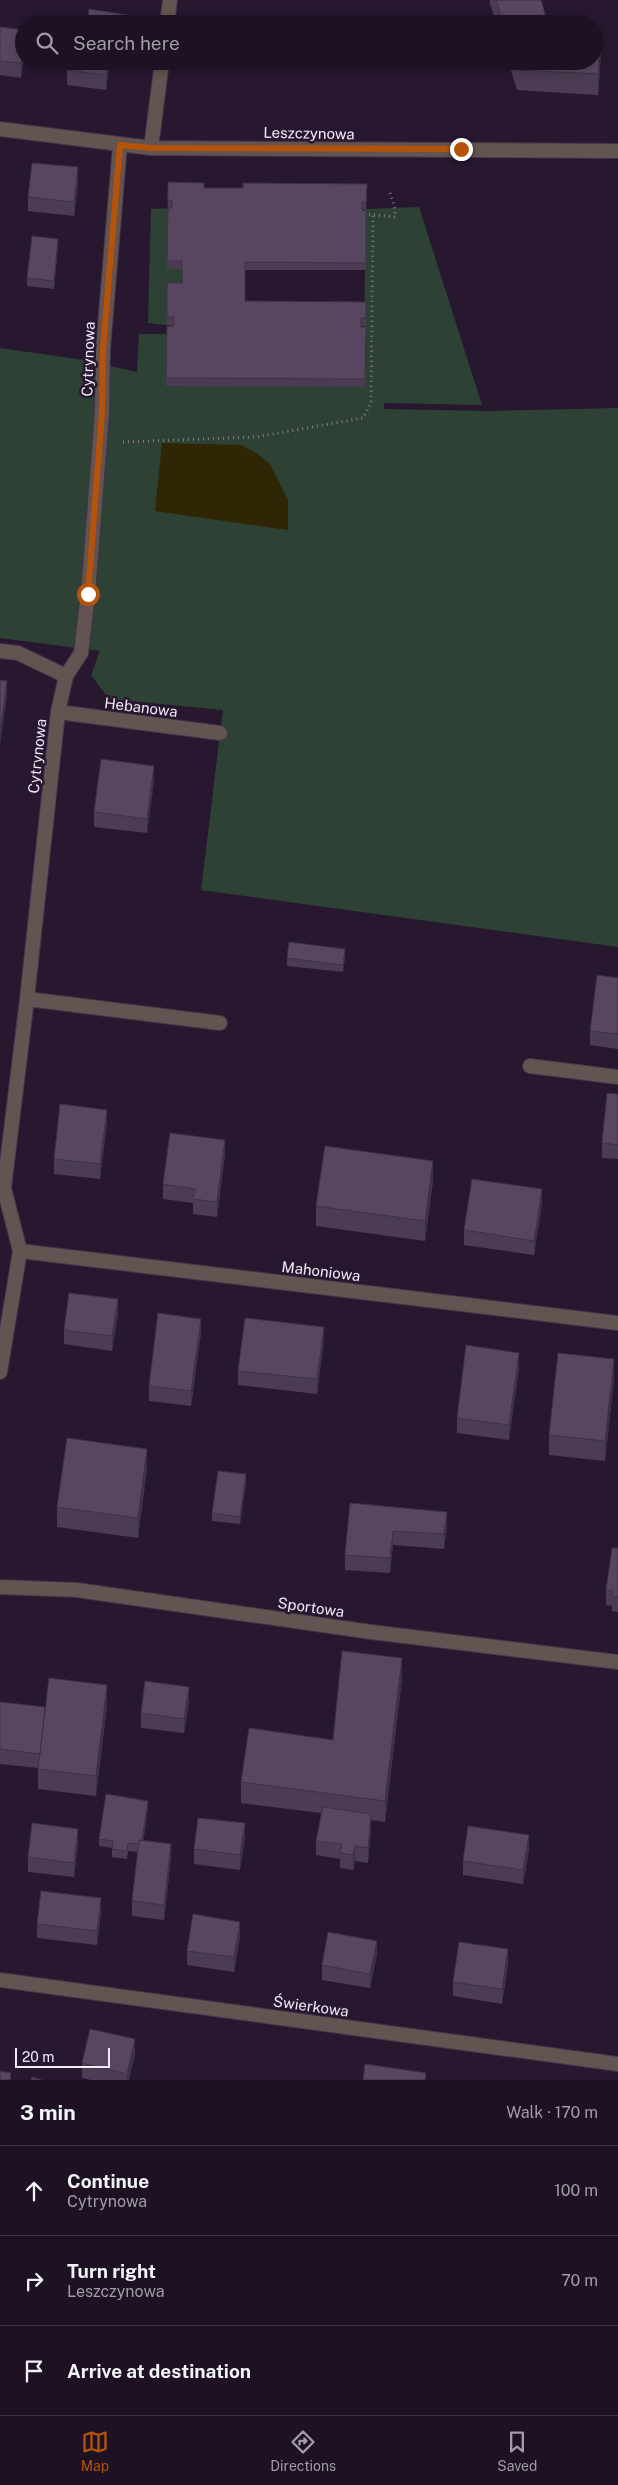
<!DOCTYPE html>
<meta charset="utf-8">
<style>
:root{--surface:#1d1123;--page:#251a2b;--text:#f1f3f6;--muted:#a09da6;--line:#3b3141;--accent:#b45309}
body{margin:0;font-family:"Public Sans",sans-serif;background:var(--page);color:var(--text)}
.scale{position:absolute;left:15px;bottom:12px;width:95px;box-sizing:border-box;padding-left:5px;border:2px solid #f2e8f8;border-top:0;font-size:14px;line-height:18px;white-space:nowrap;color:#f2e8f8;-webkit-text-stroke:4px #27172f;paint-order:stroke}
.stop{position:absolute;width:15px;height:15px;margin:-11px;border:4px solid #b45309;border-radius:50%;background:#fff}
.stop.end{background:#b45309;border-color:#fff;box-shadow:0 1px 5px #0008}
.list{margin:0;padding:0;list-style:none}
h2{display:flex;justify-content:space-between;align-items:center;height:65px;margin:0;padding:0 20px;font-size:21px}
h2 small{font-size:16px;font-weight:400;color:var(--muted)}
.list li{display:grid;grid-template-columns:32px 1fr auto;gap:15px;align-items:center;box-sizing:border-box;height:90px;padding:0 20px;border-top:1px solid var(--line)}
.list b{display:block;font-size:19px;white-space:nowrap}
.list p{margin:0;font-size:16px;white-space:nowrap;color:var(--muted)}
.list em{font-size:16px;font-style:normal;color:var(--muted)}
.icon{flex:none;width:28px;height:28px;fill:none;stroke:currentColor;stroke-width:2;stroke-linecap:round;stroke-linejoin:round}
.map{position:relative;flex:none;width:618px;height:2080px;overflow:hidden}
.search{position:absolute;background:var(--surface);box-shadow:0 2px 8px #0003;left:15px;right:15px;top:15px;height:55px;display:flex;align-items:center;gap:12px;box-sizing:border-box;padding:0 18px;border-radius:28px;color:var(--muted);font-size:19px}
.sheet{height:335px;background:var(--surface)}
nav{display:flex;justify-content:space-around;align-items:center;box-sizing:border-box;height:70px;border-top:1px solid var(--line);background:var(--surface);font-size:14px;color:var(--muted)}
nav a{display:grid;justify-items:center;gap:2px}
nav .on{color:var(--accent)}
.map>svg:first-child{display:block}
.green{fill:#2d4234}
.sand{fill:#2e2604}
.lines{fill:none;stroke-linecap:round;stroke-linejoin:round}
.service-casing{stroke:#43344b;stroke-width:16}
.minor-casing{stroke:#43344b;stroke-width:16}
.path{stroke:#877a8e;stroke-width:3;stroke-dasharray:1 4;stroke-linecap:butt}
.service{stroke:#635351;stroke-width:14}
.minor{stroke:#635351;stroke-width:14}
.wall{fill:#4c3c53}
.shaded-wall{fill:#3e3144}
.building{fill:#584661;stroke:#3e3144}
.route{stroke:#b45309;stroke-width:6}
.labels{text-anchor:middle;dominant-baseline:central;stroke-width:5;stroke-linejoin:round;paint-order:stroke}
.street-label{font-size:15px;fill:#f2e8f8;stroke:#27172f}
</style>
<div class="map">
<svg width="618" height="2080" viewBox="0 0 618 2080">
<rect width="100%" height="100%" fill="#27172f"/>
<!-- green -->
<path class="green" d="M419,207L482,405L384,403V409L488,411L618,408V947L201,890L223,710L109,699L91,675L100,651L0,638V348L84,360L137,372L139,334H167L363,386L366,209Z
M172,208L182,269V291L167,325L148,323L151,209Z"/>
<!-- sand -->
<path class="sand" d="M162,443L242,445L259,455L270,464L288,500V530L155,511Z"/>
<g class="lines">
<defs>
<path id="service" d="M58,712L220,733
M27,999L220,1023
M530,1066L618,1077"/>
<path id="minor" d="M167,24L170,0
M0,129L151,148L618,151
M151,148L162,61
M0,651L18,653L66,676
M20,1251L618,1323
M0,1372L20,1251L4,1188L27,999L58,712L66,676L81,653L88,594L102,412L103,349L120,145
M0,1587L77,1590L371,1632L618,1662
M0,1980L618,2064"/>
</defs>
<!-- service casing -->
<use href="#service" class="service-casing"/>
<!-- minor casing -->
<use href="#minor" class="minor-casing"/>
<!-- path -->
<path class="path" d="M364,214L395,217V209L389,190
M123,442L256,437L363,418L371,403L373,215"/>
<!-- service -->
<use href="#service" class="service"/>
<!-- minor -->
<use href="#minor" class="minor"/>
</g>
<!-- wall -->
<path class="wall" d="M490,0H541L548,24H497L490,4Z
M0,27L24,30V56L21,78L0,75Z
M601,55L598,95L517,90L508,61H594Z
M68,61H110L106,90L67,85V70Z
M78,182L74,216L28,211V197Z
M168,182L204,188H243L367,184L366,209H362V210H366V270H245V301L366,302V326H361V327H366L365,387L166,386L167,326H174V325H167V283H182V269H167Z
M58,247L54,289L27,286V278Z
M154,781L147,833L94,827V812Z
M345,957L343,972L287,966V958Z
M618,978V1049L590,1045V1031Z
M618,1094V1159L602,1158V1143Z
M107,1124L100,1179L54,1174V1159Z
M225,1155L217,1217L193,1214V1203L163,1199V1184Z
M433,1181L425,1241L316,1226V1206Z
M542,1204L534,1255L464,1245V1230Z
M118,1314L112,1351L64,1344V1330Z
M201,1333L191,1406L149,1401V1386Z
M324,1341L317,1394L238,1385V1371Z
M519,1368L509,1440L457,1433V1418Z
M614,1379L605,1461L549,1455V1435Z
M147,1469L138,1538L57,1527V1507Z
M246,1482L240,1524L212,1521V1513Z
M350,1503L447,1527L444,1549L393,1545L390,1573L345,1570V1555Z
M618,1548V1612L612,1611V1606L606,1605V1590Z
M402,1678L385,1822L371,1820V1829L368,1863L355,1861L353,1870L340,1868V1859L316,1855V1841L321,1813L241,1803V1782L333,1740Z
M0,1702L45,1707L107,1705L96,1796L38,1789V1768L0,1764Z
M189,1702L184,1733L141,1728V1713Z
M148,1808L143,1841L171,1858L164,1920L132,1916V1901L138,1852L128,1851L127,1859L112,1857V1848L99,1846V1839Z
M245,1838L240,1870L194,1864V1849Z
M78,1844L74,1877L28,1872V1857Z
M529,1850L523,1884L463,1875V1861Z
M101,1913L97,1945L37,1938V1924Z
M240,1936L234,1972L187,1965V1951Z
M377,1955L370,1988L322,1980V1965Z
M508,1964L502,2004L453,1996V1982Z
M135,2054L129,2080H91L82,2078V2063Z"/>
<!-- shaded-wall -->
<path class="shaded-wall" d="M601,35V55L598,95V74Z
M24,42V56L21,78V63Z
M108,61H110L106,90V75Z
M78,167V182L74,216V202Z
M58,239V247L54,289V281Z
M7,681V696L0,747V733Z
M154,766V781L147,833V819Z
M345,949V957L343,972V965Z
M107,1110V1124L100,1179V1164Z
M225,1140V1155L217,1217V1202Z
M433,1161V1181L425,1241V1221Z
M542,1189V1204L534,1255V1241Z
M118,1299V1314L112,1351V1336Z
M201,1319V1333L191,1406V1391Z
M324,1327V1341L317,1394V1379Z
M519,1353V1368L509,1440V1425Z
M614,1359V1379L605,1461V1441Z
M147,1449V1469L138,1538V1518Z
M246,1474V1482L240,1524V1517Z
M447,1512V1527L444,1549V1534Z
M393,1531V1545L390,1573V1558Z
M402,1658V1678L385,1822V1801Z
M107,1685V1705L96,1796V1776Z
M189,1687V1702L184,1733V1719Z
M148,1801V1808L142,1853V1845Z
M371,1814V1829L368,1863V1848Z
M245,1823V1838L240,1870V1855Z
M78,1829V1844L74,1877V1863Z
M529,1835V1850L523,1884V1870Z
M171,1844V1858L164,1920V1905Z
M355,1846V1861L353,1870V1855Z
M101,1898V1913L97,1945V1931Z
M240,1922V1936L234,1972V1957Z
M377,1941V1955L370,1988V1974Z
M508,1949V1964L502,2004V1989Z
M135,2039V2054L129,2080H127V2074Z"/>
<!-- building -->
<path class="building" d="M496,0H541L548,24H503Z
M89,9L134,16L133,24H65L66,16L88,19Z
M0,27L24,30V42L21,63L0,61Z
M594,35H601L598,74L517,70L515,61H594Z
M68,61H108L106,75L67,70Z
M32,163L78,167L74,202L28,197Z
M168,182L204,183V188H243V183L367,184L366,202H362V210H366V263L245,262V301L366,302V318H361V327H366L365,379L166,378L167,326H174V317H167V283H182V261H167L168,208H172V201H168Z
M32,236L58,239L54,281L27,278Z
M0,680L7,681L0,733Z
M101,759L154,766L147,819L94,812Z
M289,942L345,949L343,965L287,958Z
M597,975L618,978V1034L590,1031Z
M607,1093L618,1094V1145L602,1143Z
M60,1104L107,1110L100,1164L54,1159Z
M170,1133L225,1140L217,1202L193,1199L195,1189L163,1184Z
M325,1146L433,1161L425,1221L316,1206Z
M472,1179L542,1189L534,1241L464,1230Z
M69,1293L118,1299L112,1336L64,1330Z
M158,1313L201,1319L191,1391L149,1386Z
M245,1318L324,1327L317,1379L238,1371Z
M466,1345L519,1353L509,1425L457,1418Z
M558,1353L614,1359L605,1441L549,1435Z
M67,1438L147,1449L138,1518L57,1507Z
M218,1471L246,1474L240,1517L212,1513Z
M350,1503L447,1512L444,1534L393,1531L390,1558L345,1555Z
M612,1548H618V1597L612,1596L613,1591L606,1590Z
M342,1651L402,1658L385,1801L241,1782L249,1728L333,1740Z
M49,1678L107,1685L96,1776L38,1769Z
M145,1681L189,1687L184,1719L141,1713Z
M0,1702L45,1707L40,1754L0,1749Z
M106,1794L148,1801L142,1840H139V1844L128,1843L127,1851L112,1849L113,1841L99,1839Z
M323,1807L371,1814L368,1848L355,1846L353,1855L340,1853L342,1844L316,1841Z
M198,1818L245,1823L240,1855L194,1849Z
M32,1823L78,1829L74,1863L28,1857Z
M468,1826L529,1835L523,1870L463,1861Z
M139,1840L171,1844L164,1905L132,1901Z
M41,1891L101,1898L97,1931L37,1924Z
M193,1914L240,1922L234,1957L187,1951Z
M328,1932L377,1941L370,1974L322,1965Z
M459,1942L508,1949L502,1989L453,1982Z
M90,2029L135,2039L127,2074L82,2063Z
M365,2064L426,2073L425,2080H363Z
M0,2071L11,2073L10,2080H0Z
M32,2077L42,2080H31Z"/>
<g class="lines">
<!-- route -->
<path class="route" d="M88,594L102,412L103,349L120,145L151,148L461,149"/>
</g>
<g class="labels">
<!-- street labels -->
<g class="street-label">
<text transform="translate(309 133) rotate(1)">Leszczynowa</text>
<text transform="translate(88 359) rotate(-88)">Cytrynowa</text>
<text transform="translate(141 707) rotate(7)">Hebanowa</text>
<text transform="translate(37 756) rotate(-84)">Cytrynowa</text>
<text transform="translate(321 1271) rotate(7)">Mahoniowa</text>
<text transform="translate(311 1607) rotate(8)">Sportowa</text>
<text transform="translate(311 2006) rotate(8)">Świerkowa</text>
</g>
</g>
</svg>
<div class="scale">20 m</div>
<div class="stop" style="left:88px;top:594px"></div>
<div class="stop end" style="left:461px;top:149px"></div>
<div class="search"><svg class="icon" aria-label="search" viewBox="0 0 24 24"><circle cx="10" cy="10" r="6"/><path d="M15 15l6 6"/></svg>Search here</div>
</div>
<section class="sheet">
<h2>3 min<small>Walk · 170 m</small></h2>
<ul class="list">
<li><svg class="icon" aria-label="ahead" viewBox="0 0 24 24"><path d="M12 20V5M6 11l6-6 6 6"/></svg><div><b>Continue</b><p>Cytrynowa</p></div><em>100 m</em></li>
<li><svg class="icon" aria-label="right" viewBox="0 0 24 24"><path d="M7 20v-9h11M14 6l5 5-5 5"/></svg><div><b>Turn right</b><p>Leszczynowa</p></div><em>70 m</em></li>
<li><svg class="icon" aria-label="arrive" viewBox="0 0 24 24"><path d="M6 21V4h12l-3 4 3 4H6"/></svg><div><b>Arrive at destination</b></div></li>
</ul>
</section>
<nav>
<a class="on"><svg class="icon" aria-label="map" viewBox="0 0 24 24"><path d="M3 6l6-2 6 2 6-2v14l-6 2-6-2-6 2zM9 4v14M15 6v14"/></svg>Map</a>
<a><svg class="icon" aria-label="directions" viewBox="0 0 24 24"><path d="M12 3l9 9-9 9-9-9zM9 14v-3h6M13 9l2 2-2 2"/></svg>Directions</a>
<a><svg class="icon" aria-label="saved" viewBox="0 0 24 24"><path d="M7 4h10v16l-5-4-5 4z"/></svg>Saved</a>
</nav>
